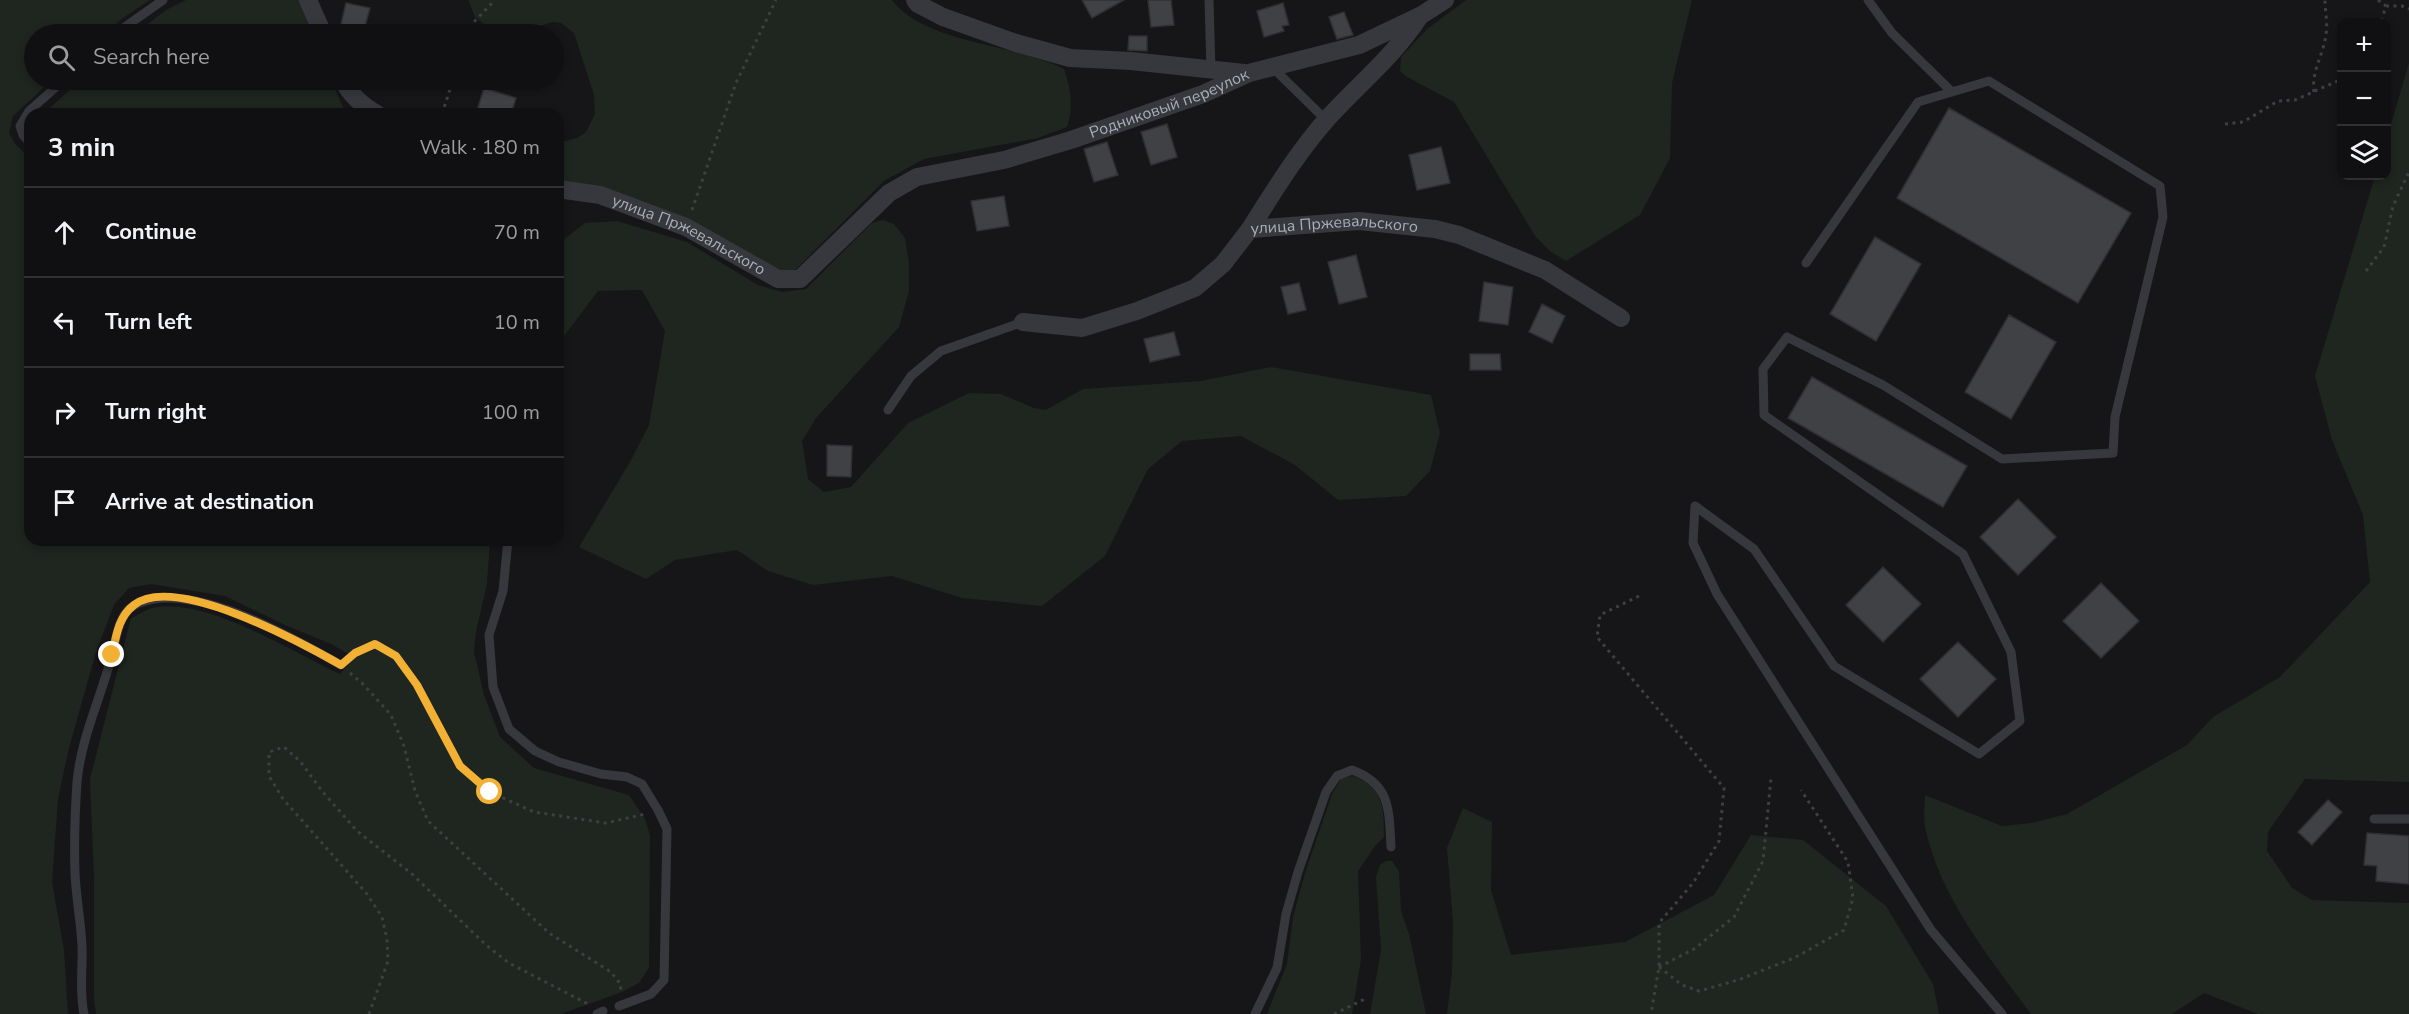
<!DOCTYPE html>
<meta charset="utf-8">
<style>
:root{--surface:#101012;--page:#1e1e20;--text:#f1f3f6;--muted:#9c9d9f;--line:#303032}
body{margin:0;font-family:"Nunito Sans",sans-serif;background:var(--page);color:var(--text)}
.controls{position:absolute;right:18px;top:18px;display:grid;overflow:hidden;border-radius:12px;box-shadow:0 3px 9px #0003}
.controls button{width:54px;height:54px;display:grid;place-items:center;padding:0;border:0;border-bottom:2px solid var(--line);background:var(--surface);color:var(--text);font:30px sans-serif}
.stop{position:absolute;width:18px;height:18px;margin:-14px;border:4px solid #f2b134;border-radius:50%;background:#fff}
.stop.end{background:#f2b134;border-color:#fff;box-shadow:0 2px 6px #0008}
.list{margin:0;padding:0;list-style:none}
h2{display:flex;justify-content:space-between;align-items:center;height:78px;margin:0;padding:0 24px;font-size:26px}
h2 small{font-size:20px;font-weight:400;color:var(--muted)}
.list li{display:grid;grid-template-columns:39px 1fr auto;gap:18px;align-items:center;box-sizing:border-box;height:90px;padding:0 24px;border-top:2px solid var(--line)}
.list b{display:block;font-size:22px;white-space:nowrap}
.list em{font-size:20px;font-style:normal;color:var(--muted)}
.icon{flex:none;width:33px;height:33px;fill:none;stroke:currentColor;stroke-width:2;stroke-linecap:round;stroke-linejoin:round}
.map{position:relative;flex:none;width:2409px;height:1014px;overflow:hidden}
.search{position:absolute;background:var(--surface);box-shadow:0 3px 9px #0003;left:24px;top:24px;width:540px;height:66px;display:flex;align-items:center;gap:15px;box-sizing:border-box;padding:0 21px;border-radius:33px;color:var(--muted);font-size:22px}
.panel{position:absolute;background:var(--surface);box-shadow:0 3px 9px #0003;left:24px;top:108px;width:540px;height:438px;border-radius:18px}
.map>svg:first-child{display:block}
.green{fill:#1e261f}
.building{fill:#404145;stroke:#303034;stroke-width:1.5}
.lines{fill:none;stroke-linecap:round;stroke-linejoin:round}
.path{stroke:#3d3f44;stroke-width:3;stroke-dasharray:3 4.5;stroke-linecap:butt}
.lane{stroke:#37383d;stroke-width:9}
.street{stroke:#37383d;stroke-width:18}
.route{stroke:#f2b134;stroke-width:8}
.labels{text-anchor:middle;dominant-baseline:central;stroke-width:5;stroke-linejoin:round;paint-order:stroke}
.street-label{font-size:16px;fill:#a8adb8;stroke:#111113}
</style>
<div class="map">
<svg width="2409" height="1014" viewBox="0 0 2409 1014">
<rect width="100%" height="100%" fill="#161618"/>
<!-- green -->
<path class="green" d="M0,0H150L123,18L104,34H34V80H52L13,116L9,133L15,144L30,158V540H490L487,584L476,631L474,652L484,695L500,737L534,768L629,795L645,819L650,835L649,968L639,983L622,992L561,1014H96L94,999V879L90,779L131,618C138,615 145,610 152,608C205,596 292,652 340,674L354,657L331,644L285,625L225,596L151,584L129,588L114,605L96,652L69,748L58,799L52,882L64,950L68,1014H0Z
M186,0H299L315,34H135L166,10Z
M468,0H892C927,45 1015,43 1064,69C1071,88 1074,108 1067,127L1038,138L924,159L884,181L794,271L780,272L558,182V143L577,138L586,132L595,114L594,95L574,33L561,23L552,22L515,34L500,31L485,25L475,17Z
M1466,0H1692L1672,83L1670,158L1640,215L1566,261L1551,252L1535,236L1454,102L1407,77L1400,71L1401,57L1427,29Z
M2409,63V782L2305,779L2268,832L2267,851L2292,888L2312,900L2409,903V1014H2258L2204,993L2172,1014H2031C1989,957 1940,898 1925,827C1923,817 1925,805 1925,795L2002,826L2031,823L2067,814L2187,745L2213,717L2280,677L2370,582L2363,515L2332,440L2315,376L2375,176H2386L2387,138Z
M81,80H331L346,114H43Z
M883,220L894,224L905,238L909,263V291L899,327L816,418L802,441L808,479L824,492L851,487L908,423L969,393L1001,394L1034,408L1046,410L1083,389L1201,381L1271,367L1431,395L1440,433L1430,471L1406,496L1338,500L1295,465L1241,436L1182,441L1148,469L1105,556L1042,606L962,598L892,576L813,585L768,571L737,550L675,560L646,579L579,547L630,462L649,425L665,331L642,290L598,291L558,344V244L585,223L617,221L687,242L758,285L782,292L806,289L872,223Z
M1352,776C1383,786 1384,808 1384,837L1375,846L1358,871L1361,959L1352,1014H1267L1287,964L1293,917L1305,873L1332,794L1341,779Z
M1463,808L1492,822L1491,890L1511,955L1625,942L1714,895L1751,835L1803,840L1886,906L1933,984L1939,1014H1447L1452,973L1453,922L1447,848Z
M1386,861H1392L1399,871L1401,911L1409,934L1426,1014H1370L1381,950L1376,877L1380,865Z"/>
<!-- building -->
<path class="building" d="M1082,0H1124L1092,18Z
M1148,0H1171L1174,25L1151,27Z
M346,3L370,8L364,30L341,24Z
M1283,3L1289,25L1282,26L1284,31L1264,37L1257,11Z
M1344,12L1353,35L1337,39L1329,17Z
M1129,36H1147V51L1128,50Z
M484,88L516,98L511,114H476Z
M1949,108L2131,213L2078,303L1897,198Z
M1167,124L1177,157L1151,165L1141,132Z
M1107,142L1118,175L1094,182L1084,149Z
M1441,147L1450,183L1417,190L1409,155Z
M1004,196L1009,226L977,231L971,201Z
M1875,237L1921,264L1876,341L1830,314Z
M1356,255L1367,297L1339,304L1328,262Z
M1484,282L1513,287L1508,325L1479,321Z
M1299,283L1306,310L1288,314L1281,287Z
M1542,304L1565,316L1552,343L1529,332Z
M2009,315L2056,342L2011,419L1965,392Z
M1174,332L1180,355L1150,362L1144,339Z
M1470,354H1500L1501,370H1470Z
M1812,377L1967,466L1943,507L1788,418Z
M827,445L852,446L851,477L827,476Z
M2018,499L2056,537L2018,575L1980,537Z
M1883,567L1921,604L1883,642L1846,605Z
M2101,583L2139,621L2101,658L2063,621Z
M1958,642L1996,679L1958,717L1920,679Z
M2328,800L2342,812L2312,845L2298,832Z
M2367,833L2409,836V884L2376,881L2377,866L2364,865Z"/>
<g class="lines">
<!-- path -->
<path class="path" d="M2378,0L2386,6L2381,22
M2386,6H2402L2409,9
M466,34L469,27L495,0
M2314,92C2311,71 2324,54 2326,34C2328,24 2325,11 2325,0
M442,114L453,80
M2225,124L2243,122L2278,101L2295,100L2342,79
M692,210L736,83L776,0
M2366,271L2384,247L2393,206L2409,172
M1639,596L1600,615L1597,637L1724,788L1719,841L1693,883L1659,923V967L1651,1014
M351,657L374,644L396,656L417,685L460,766L490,792L534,812L606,823L645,814
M350,673L363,684L391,715L404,746L415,791L428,821L549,933L611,972L621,985L620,993
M1659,967L1682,985L1699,991L1738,980L1794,958L1844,930L1853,898L1848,862L1801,790
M1659,967L1694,949L1734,917L1763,861L1771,778
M369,1014L388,961L387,939L382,917L367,894L283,799L269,776V752L284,747L300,761L322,791L357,831L412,874L486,945L509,963L588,1004
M1334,1014L1365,999"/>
<!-- lane -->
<path class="lane" d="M1209,0L1211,71
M1868,0L1892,33L1952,92
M115,34L163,0
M1273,68L1326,120
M30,143L23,135L20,126L29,111L64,80
M1806,263L1918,102L1989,81L2160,186L2163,217L2115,417L2113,453L2002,459L1883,385L1787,337L1763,369L1764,415L1963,554L2011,652L2020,721L1979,754L1834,666L1754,549L1695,506L1693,543L1717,594L1931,930L2002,1014
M888,410L911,376L941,351L1023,322
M508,540L503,591L489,635L493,687L509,729L535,751L559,762L601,774L627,777L642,784L658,810L667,829L664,980L651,994L619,1006
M2374,819H2409
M84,1014C79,991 83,969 82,946C81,922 76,898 75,873C74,844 75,812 77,782C81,738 101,697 112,655C117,637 118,612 137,604C192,579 293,638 341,665
M597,1014L603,1011
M1255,1014L1277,968L1286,914L1298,872L1326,792L1337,776L1352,770C1391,784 1389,811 1391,847"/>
<!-- street -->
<g class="street">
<path d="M308,0L323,34"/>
<path d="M915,0L918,4L943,17L1016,43L1070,58L1131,61L1244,73"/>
<path d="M343,80C350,95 363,106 377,114"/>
<path id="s1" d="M558,189L600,195L686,227L778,279H800L889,193L917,177L1004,160L1071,140L1203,94L1249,73L1359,45L1420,16L1445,0"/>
<path d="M1250,229C1274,191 1297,153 1327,119C1358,85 1395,55 1420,16"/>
<path id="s2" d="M1023,322L1082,328L1137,311L1195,288L1223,264L1250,229L1359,221L1435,229L1459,235L1545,270L1621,318"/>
</g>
</g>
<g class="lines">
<!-- route -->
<path class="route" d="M112,655C116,637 118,617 134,605C175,573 302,643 341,665L355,653L375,644L396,656L417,685L460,766L490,792"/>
</g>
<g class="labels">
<!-- street labels -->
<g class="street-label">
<text stroke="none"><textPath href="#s1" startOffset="681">Родниковый переулок</textPath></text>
<text stroke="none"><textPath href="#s2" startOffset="345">улица Пржевальского</textPath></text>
<text stroke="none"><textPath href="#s1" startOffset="140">улица Пржевальского</textPath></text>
</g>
</g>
</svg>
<div class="controls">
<button>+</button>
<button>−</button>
<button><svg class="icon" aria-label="layers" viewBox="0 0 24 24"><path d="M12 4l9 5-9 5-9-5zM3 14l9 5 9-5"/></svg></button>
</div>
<div class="stop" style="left:490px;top:792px"></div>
<div class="stop end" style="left:112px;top:655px"></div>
<div class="search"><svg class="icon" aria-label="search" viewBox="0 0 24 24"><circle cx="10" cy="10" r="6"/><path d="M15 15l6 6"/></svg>Search here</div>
<section class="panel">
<h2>3 min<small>Walk · 180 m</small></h2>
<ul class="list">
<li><svg class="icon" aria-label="ahead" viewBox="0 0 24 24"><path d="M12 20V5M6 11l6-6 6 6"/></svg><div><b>Continue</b></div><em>70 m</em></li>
<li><svg class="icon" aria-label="left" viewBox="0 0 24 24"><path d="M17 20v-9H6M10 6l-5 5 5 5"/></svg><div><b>Turn left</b></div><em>10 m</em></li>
<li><svg class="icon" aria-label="right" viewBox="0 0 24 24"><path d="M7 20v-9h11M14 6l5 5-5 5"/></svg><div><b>Turn right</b></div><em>100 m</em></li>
<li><svg class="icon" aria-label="arrive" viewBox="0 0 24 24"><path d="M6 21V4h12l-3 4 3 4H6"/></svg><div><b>Arrive at destination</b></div></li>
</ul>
</section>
</div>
